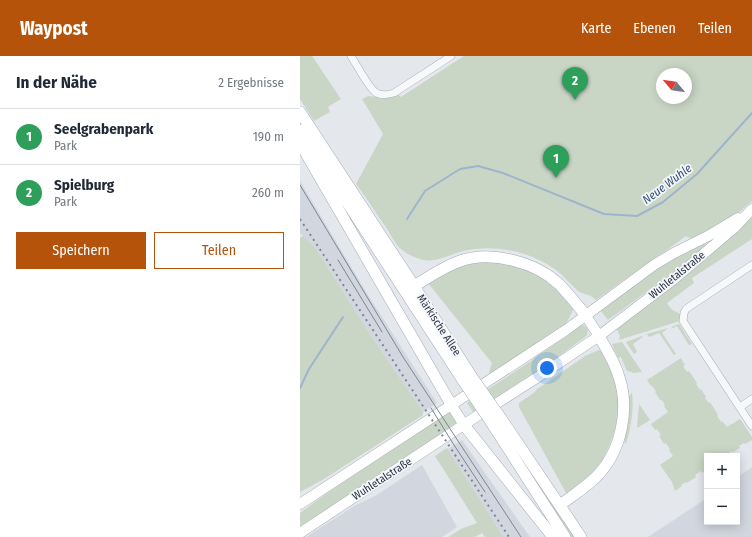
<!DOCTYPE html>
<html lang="de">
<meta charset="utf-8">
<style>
:root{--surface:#fff;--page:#f2f2f3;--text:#1f2937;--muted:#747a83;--line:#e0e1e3;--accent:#b45309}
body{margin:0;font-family:"Fira Sans Condensed",sans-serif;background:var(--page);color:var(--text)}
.controls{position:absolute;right:12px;bottom:12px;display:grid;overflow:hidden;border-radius:0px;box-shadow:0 2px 10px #0003}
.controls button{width:36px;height:36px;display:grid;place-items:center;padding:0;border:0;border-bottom:1px solid var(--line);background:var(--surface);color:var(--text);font:20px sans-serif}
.compass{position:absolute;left:356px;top:12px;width:36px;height:36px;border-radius:50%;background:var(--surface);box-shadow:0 2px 10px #0003;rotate:299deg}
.you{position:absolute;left:247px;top:312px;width:14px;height:14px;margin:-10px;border:3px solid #fff;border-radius:50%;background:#1a73e8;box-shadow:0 0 0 6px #1a73e833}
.badge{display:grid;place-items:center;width:26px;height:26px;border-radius:50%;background:var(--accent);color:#fff;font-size:13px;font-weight:700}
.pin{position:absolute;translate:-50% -33px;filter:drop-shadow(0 1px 2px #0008)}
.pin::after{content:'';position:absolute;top:21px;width:14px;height:12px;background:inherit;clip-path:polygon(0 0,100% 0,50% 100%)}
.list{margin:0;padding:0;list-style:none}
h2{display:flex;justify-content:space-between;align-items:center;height:52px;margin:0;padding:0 16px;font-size:17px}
h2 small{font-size:13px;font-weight:400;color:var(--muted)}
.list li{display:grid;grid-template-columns:26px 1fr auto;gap:12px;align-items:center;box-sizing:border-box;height:56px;padding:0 16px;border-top:1px solid var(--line)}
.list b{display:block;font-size:15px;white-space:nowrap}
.list p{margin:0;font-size:13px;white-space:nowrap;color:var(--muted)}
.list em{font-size:13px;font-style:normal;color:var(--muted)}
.actions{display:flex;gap:8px;padding:12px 16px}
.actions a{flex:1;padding:9px 0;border:1px solid var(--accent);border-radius:0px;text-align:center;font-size:14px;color:var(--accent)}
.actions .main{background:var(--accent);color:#fff}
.map{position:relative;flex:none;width:452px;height:481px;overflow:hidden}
header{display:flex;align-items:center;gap:24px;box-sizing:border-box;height:56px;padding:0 20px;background:var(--accent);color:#fff}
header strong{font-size:19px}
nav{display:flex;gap:22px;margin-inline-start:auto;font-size:14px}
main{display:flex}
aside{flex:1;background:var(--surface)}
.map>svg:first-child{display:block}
.built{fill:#d2d6de}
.green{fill:#c9d6c5;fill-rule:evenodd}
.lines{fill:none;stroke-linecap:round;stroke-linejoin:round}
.stream{stroke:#9fb4cc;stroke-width:2}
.minor-casing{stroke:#a9aeb7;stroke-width:8}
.secondary-casing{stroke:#a9aeb7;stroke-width:11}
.primary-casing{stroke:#a3abb8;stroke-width:12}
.minor{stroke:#f7f8fa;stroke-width:7}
.secondary{stroke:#fff;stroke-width:10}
.primary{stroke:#fff;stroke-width:11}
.tram{stroke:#7d8696;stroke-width:1}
.rail{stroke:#7d8696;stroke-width:2;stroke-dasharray:2 4;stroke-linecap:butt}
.primary-bridge-casing{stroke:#a3abb8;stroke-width:12;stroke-linecap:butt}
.primary-bridge{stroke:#fff;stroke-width:11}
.labels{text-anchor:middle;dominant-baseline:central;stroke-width:3.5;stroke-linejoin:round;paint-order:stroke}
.street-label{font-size:11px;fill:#2b3445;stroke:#f4f6f9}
.water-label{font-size:12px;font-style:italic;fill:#34527a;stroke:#f4f6f9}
</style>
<header>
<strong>Waypost</strong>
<nav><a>Karte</a><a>Ebenen</a><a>Teilen</a></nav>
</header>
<main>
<aside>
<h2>In der Nähe<small>2 Ergebnisse</small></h2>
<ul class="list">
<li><span class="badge" style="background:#2e9e5b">1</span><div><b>Seelgrabenpark</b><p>Park</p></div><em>190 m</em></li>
<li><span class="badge" style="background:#2e9e5b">2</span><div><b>Spielburg</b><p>Park</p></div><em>260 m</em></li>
</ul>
<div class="actions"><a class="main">Speichern</a><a>Teilen</a></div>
</aside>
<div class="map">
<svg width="452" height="481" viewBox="0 0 452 481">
<rect width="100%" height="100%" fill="#e4e7ec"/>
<!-- built -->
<path class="built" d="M0,125L68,239L137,347L123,356L70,278L14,190L0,177Z
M162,384L230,481H203L191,461L148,393Z
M122,409L157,471L142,481H6L54,450L75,440Z
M452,411V481H348L407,442V466H437V422Z"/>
<!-- green -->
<path class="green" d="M0,0H12L41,43L28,51L30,56L14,65L0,43Z
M164,0H452V145L438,157L417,170L391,183L386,180L363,197L356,201L296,244C291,238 284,239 278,235C270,228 264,220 256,214C230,195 195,188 163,195C148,199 133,209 117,202C112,200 105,197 101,193C95,188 91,179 87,173C77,158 67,143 56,128L83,78L62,43L68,40L87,42L98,38L101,41ZM362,18H386V42H362Z
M452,161V183L392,222L394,227L367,247L371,253L380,258V265L319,284L320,280L316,272Z
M3,180L14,190L70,278L123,356V359L24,423L0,436V182Z
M406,187L408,190L401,196L308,264L300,254L358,212L371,204L403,188Z
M193,205L211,208L234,216L258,232L274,252L267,266L264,270L190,318L189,317L192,307L128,227L131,224L165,208Z
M379,268L392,288L389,289L377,270L373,272L371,271Z
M280,269C284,269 286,270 288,274L287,279L285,281L248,308L173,356L167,347L231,305L256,286Z
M368,272L362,277L376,298L374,299L359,277L349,281L347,278Z
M342,280L343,281L333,288L337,296L334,298L326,286Z
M322,286L342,316L333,317L332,316L327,315L321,301L318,302L312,288Z
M301,293C308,306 314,319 317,333C323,360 310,397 293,417C287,424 274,433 266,437L219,351V347L235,336L236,334L285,300Z
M381,302L385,309L383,310L387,316L389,315L397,327L396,328L400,334L401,333L406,341L405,342L409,347L410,346L418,359L417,360L421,366L422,365L427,371L440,363L452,381V384L445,388L444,387L439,390L440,392L433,396L432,395L426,399V400H407V414L402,417L401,415L395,419L396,421L387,427L386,426L381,429L382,430L375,435L372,426L360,409L373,400L369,394L370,393L366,387L364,388L359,380L361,379L357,373L355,374L351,368L368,356L364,350L365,349L362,344H360L355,336L356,335L352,330H351L347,324Z
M332,337C334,354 331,371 326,388L323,384L329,356V340Z
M339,348L350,364L337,372Z
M148,356L151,357L157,366V367L0,471V457L31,434Z
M147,392L191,461L203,481H185L182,477L175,481H148L161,473L177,467L135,400Z
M250,444L275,481H270L247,445Z"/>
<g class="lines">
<!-- stream -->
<path class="stream" d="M107,163L125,135L160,113L178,110L203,117L304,158L337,160L363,146L397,118L452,57
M0,332L9,313L43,261"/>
<defs>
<path id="minor" d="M51,0C57,9 67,29 75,36C80,40 87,39 94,37L151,0
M452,209L386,253L384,257L383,265L452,370
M440,351L452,343"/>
<path id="secondary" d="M286,260L299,280
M152,350L164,369
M0,448L266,274L354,209L374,197L408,180L438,162
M0,477L174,362L241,319L299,280L374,223L434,172L452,153"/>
<path id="primary" d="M0,56L114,230L171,320
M0,74L164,326
M0,87L152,350
M114,230C129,221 143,211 160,205C191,194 236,206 260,229C269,239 278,249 286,260
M202,364L281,481
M164,369L253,481
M193,369L265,481
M260,449C272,440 285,432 296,421C321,396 330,354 319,321C315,306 306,293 299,280"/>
</defs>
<!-- minor casing -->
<use href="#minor" class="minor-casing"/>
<!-- secondary casing -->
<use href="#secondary" class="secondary-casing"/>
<!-- primary casing -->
<use href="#primary" class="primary-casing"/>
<!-- minor -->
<use href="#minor" class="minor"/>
<!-- secondary -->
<use href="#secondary" class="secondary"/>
<!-- primary -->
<use href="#primary" class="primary"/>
<!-- tram -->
<path class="tram" d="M0,129L103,301L221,481
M38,204L82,276
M131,352L154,389L185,436"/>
<!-- rail -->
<path class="rail" d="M0,163L209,481"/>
<defs>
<path id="primary-bridge" d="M171,320L202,364
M164,326L193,369"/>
</defs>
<!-- primary-bridge casing -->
<use href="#primary-bridge" class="primary-bridge-casing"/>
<!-- primary-bridge -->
<use href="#primary-bridge" class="primary-bridge"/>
</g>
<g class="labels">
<!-- street labels -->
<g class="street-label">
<text transform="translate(377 219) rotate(-39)">Wuhletalstraße</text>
<text transform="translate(139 269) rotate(57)">Märkische Allee</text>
<text transform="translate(82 423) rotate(-33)">Wuhletalstraße</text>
</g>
<!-- water labels -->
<g class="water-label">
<text transform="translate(367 128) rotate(-37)">Neue Wuhle</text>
</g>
</g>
</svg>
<div class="controls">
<button>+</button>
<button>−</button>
</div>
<svg class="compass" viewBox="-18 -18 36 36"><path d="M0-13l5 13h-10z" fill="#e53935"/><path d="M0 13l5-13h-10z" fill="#747a83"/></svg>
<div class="you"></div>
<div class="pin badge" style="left:256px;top:122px;background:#2e9e5b">1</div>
<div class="pin badge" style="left:275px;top:44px;background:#2e9e5b">2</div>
</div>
</main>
